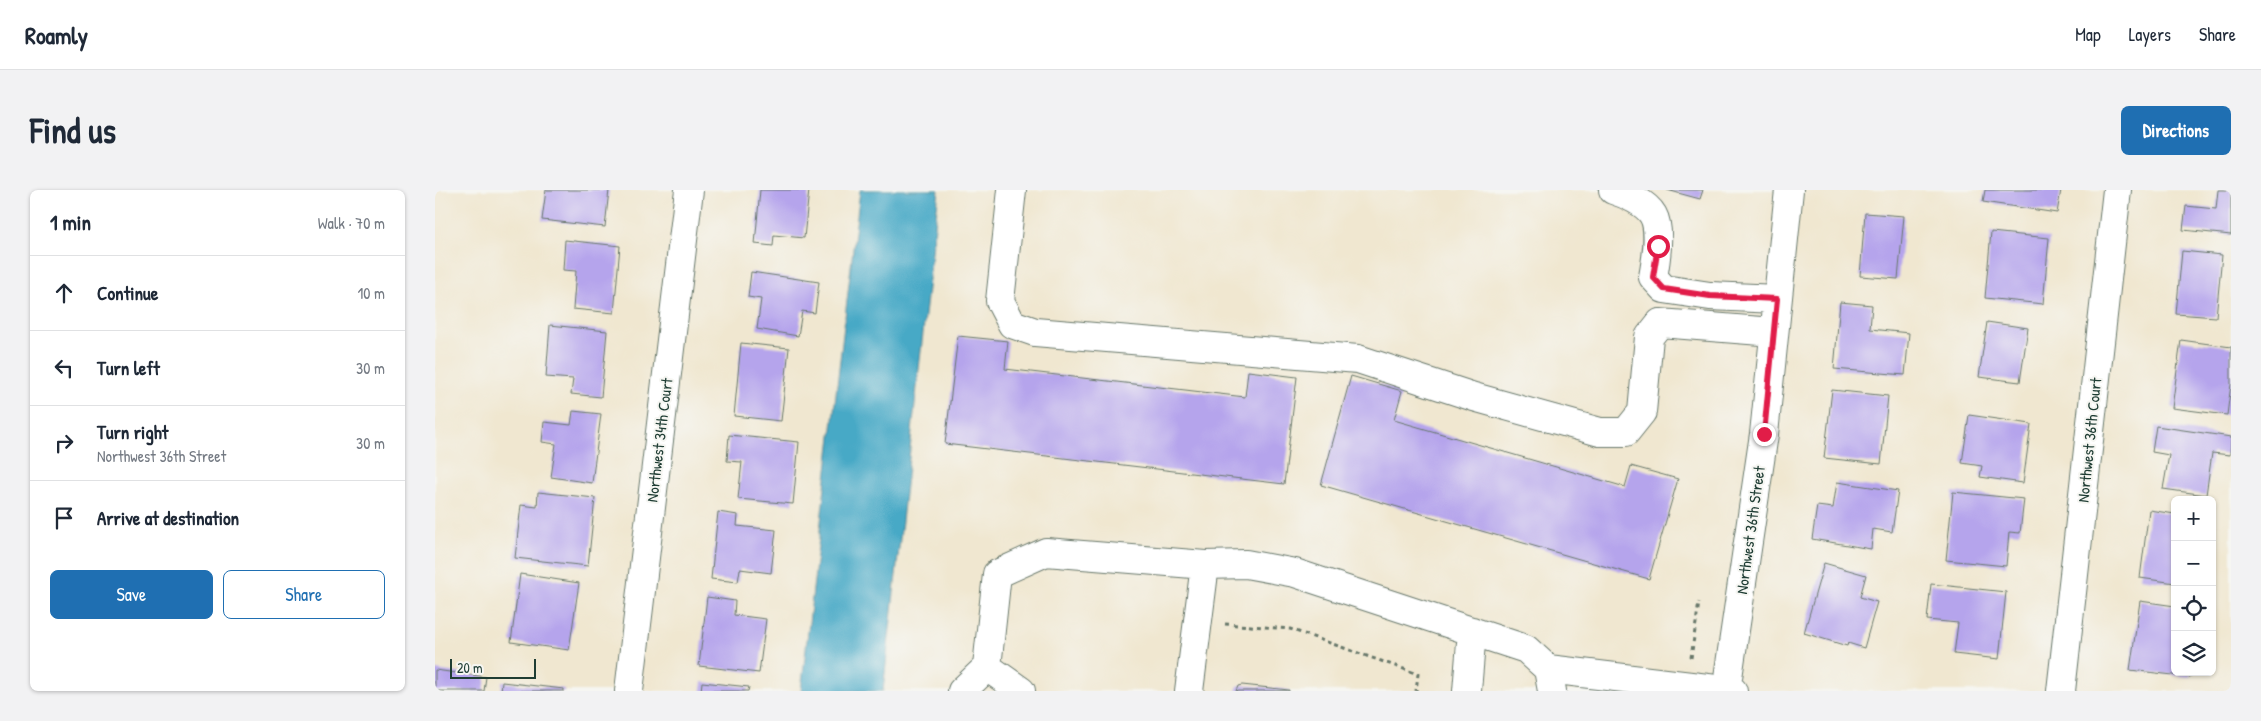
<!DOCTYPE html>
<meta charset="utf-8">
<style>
:root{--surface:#fff;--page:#f2f2f3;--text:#1f2937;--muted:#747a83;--line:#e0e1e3;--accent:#1f6fb2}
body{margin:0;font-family:"Patrick Hand",sans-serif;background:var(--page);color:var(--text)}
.controls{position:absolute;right:15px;bottom:15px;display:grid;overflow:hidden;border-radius:8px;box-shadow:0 1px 4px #0004}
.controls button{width:45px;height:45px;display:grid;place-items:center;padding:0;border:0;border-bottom:1px solid var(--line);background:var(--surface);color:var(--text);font:25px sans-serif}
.scale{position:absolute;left:15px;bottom:12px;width:86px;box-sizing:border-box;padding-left:5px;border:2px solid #1f3d34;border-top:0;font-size:14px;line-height:18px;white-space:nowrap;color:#1f3d34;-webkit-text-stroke:4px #f6f6f2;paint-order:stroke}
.stop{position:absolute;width:15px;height:15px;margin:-11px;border:4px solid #e11d48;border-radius:50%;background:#fff}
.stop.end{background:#e11d48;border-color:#fff;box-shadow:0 1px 5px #0008}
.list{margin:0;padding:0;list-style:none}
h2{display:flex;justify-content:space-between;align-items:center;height:65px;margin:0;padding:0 20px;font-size:21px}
h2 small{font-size:16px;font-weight:400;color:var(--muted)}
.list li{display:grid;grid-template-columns:32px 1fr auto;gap:15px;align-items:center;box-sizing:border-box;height:75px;padding:0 20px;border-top:1px solid var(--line)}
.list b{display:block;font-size:19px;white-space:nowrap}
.list p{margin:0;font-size:16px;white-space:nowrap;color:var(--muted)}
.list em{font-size:16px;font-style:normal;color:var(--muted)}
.actions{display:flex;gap:10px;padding:15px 20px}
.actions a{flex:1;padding:11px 0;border:1px solid var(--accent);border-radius:8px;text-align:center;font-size:18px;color:var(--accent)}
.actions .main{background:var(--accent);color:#fff}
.icon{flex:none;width:28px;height:28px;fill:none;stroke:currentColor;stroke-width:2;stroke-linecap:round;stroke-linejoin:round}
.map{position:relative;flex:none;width:1796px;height:501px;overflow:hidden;border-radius:8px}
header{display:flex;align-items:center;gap:30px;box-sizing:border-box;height:70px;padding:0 25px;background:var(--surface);border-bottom:1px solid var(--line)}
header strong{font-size:24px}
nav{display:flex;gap:28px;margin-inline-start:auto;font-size:18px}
.intro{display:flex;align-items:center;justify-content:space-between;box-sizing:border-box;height:120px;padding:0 30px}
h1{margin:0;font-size:35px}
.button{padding:12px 22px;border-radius:8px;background:var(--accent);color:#fff;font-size:18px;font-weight:700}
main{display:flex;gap:30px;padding:0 30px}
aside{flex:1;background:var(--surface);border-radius:8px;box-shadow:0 1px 4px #0004}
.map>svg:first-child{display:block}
.water{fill:#46a9c6;stroke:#32737d}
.building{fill:#b5a4ec}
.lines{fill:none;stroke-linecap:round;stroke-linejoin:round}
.minor-casing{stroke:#68786b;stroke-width:30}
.path{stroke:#68786b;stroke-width:3;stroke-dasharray:4 4;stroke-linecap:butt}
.minor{stroke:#fff;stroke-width:28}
.route{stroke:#e11d48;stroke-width:6}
.labels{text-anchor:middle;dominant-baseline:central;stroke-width:4;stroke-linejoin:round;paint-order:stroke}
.street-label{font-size:16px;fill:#1f3d34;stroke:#f6f6f2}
</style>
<header>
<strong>Roamly</strong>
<nav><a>Map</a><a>Layers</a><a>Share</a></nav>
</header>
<div class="intro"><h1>Find us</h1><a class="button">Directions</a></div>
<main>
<aside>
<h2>1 min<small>Walk · 70 m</small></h2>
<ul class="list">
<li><svg class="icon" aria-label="ahead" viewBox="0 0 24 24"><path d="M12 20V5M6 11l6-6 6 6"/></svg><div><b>Continue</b></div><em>10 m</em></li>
<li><svg class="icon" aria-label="left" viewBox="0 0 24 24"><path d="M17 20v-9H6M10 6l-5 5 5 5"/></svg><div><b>Turn left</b></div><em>30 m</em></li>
<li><svg class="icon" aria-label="right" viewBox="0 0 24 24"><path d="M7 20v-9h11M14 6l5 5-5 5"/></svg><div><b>Turn right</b><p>Northwest 36th Street</p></div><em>30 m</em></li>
<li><svg class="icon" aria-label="arrive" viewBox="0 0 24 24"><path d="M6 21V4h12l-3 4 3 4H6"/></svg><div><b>Arrive at destination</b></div></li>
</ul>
<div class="actions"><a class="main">Save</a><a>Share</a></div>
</aside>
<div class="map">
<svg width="1796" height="501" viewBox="0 0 1796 501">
<rect width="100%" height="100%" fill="#f6f6f2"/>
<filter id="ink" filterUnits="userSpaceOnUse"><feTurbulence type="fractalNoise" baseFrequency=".02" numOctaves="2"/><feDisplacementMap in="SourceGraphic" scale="10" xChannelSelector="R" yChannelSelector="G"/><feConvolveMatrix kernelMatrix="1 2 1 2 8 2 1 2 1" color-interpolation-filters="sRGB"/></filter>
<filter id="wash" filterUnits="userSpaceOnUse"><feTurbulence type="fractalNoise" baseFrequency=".0096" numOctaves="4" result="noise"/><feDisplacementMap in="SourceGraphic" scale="20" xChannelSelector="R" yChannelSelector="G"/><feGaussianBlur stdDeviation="1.12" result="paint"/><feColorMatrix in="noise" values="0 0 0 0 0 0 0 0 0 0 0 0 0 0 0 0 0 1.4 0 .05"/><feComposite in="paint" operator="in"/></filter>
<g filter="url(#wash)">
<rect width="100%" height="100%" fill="#f0e7d0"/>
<!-- water -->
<path class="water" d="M425,0H504L448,501H366Z"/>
<g id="blocks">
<!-- building -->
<path class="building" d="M111,0H174L170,37L107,30Z
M325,0H374L369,48L339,45L338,56L320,54Z
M1232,0H1268L1265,9Z
M1550,0H1626L1622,23L1548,12Z
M1783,0H1796V45L1748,40L1751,16L1781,19Z
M1430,23L1469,26L1463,89L1425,86Z
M1556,42L1614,48L1608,114L1550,108Z
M130,50L185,56L179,123L138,119L141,81L128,80Z
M1747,61L1787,65L1781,127L1741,124Z
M316,82L384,92L380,123L367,121L363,146L322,139L326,109L313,107Z
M1405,112L1437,115L1435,139L1474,143L1470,185L1399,179Z
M1552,132L1593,138L1585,192L1544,187Z
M115,135L172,141L166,207L136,204L138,189L111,187Z
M523,146L573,151L570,179L810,207L813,181L862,187L849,294L510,254Z
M1746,150L1796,157V194L1792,225L1737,218Z
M306,153L354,158L346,231L299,226Z
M916,186L967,201L959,230L1190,297L1196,276L1243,289L1214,389L886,295Z
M1397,200L1453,206L1446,274L1389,268Z
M138,221L166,224L157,293L116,287L121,254L107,252L109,232L136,235Z
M1534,225L1596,234L1588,293L1545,287L1547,276L1527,273Z
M1721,236L1796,247L1795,265L1777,263L1771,305L1728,299L1734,265L1717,262Z
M294,245L364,252L358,314L303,309L307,272L292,271Z
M1402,292L1463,301L1457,342L1438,339L1436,359L1377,349L1382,316L1398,318Z
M103,302L160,308L153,376L80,368L86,315L102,317Z
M1518,302L1589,309L1585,343L1574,342L1571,376L1511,370Z
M1714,320L1740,324V393L1705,388Z
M283,322L303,325L302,336L341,340L336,383L305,379L303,392L276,389Z
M1389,373L1431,385L1425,407L1442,412L1429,458L1413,453L1412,456L1369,443Z
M85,384L144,393L134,460L76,452Z
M1496,394L1571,402L1564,469L1519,464L1523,433L1492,430Z
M272,407L300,411L299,425L331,429L324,483L264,476Z
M1705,411L1740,416V482H1756L1755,487L1695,480Z
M0,480L51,487L49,501H0Z
M67,492L129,499V501H66Z
M267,492L314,497L313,501H266Z
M807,495L854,500V501H801L803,496Z"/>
</g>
</g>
<g filter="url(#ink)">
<use href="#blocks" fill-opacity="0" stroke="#68786b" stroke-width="1"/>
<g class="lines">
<defs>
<path id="minor" d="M577,0L565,111L577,134L600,142L923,169L1039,207L1165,242H1191L1207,222L1214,147L1225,133L1339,142
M1178,0C1191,4 1211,13 1218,25C1226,39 1221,71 1218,87L1229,99L1275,106L1342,109
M1113,479L1298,501
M194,501L254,0
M527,501L552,477
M586,501L552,477L562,384L611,362L770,375
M754,501L770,375L811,374L860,383L1091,459L1113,479L1117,501
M1032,501L1037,441
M1291,501L1329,244L1354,0
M1626,501L1682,0"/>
</defs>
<!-- minor casing -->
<use href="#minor" class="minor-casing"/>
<!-- path -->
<path class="path" d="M790,434L855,439L983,484L981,501
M1256,468L1264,412"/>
<!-- minor -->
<use href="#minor" class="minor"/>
</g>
</g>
<g class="lines" filter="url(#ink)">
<!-- route -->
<path class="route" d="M1223,56L1218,87L1229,99L1275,106L1342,109L1329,244"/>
</g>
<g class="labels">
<!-- street labels -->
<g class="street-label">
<text transform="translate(224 250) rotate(-83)">Northwest 34th Court</text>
<text transform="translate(1654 250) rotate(-84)">Northwest 36th Court</text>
<text transform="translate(1315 340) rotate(-82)">Northwest 36th Street</text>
</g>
</g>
</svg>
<div class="controls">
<button>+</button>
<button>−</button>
<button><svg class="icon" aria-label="locate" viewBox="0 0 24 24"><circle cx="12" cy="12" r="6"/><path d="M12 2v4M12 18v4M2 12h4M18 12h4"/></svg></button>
<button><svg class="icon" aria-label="layers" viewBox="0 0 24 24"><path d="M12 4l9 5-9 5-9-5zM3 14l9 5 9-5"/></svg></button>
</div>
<div class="scale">20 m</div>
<div class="stop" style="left:1223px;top:56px"></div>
<div class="stop end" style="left:1329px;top:244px"></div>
</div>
</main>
